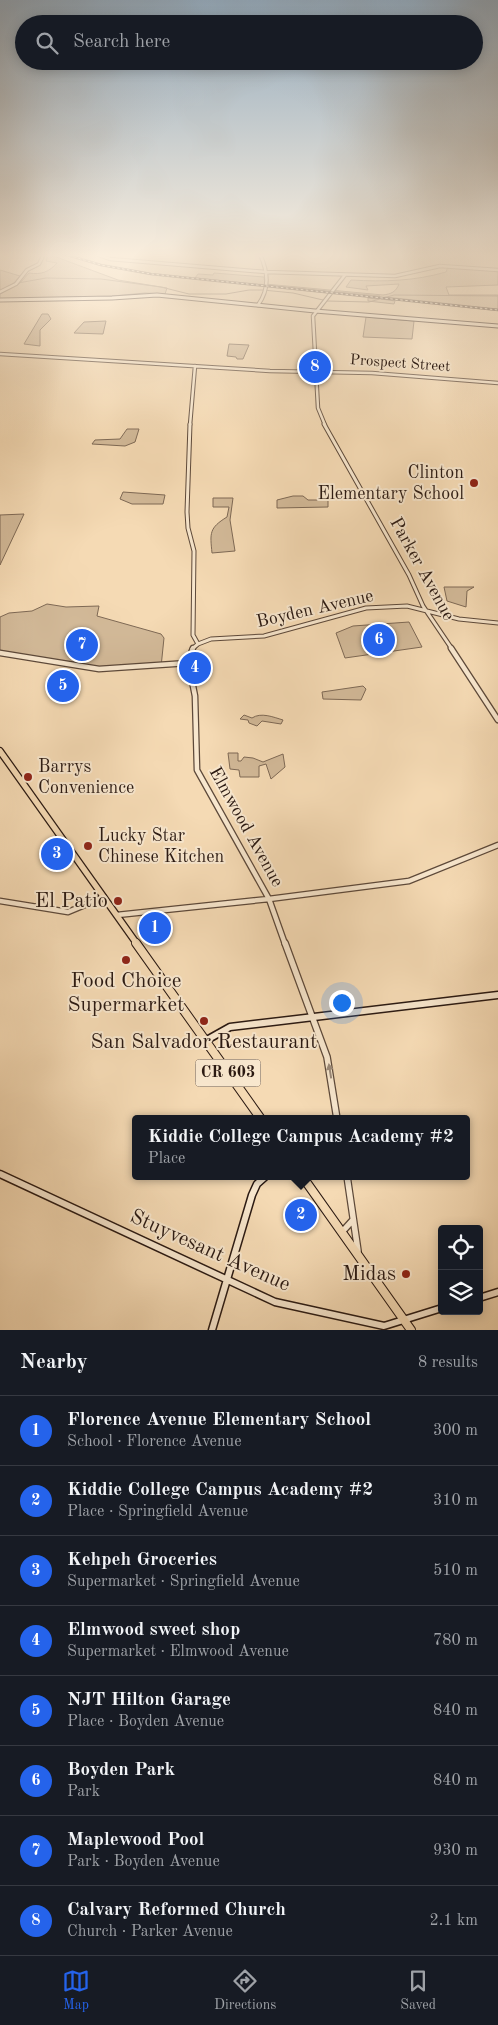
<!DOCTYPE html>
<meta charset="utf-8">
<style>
:root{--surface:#171b24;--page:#20242c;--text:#f1f3f6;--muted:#9ea1a6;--line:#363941;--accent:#2563eb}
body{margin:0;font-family:"Old Standard TT",serif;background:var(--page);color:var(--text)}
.controls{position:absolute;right:15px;bottom:15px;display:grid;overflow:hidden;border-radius:5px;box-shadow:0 2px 12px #0003}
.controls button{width:45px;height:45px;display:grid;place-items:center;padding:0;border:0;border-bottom:1px solid var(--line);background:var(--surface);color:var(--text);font:25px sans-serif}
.you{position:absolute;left:341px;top:1002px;width:18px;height:18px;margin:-12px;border:4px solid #fff;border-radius:50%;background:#1a73e8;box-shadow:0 0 0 8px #1a73e833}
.badge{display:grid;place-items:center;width:32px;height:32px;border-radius:50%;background:var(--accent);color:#fff;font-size:16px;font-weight:700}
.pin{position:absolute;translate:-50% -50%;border:2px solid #fff;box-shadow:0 1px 5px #0006}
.popup{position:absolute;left:132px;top:1115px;width:338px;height:65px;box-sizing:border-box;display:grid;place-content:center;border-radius:5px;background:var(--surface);filter:drop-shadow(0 1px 4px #0005);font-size:16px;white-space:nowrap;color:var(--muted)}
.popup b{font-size:19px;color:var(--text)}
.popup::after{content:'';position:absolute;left:50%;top:100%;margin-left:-10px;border:10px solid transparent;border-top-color:var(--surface)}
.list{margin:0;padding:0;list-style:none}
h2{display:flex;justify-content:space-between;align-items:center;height:65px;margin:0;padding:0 20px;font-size:21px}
h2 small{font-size:16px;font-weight:400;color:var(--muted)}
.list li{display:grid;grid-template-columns:32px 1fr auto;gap:15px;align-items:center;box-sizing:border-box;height:70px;padding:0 20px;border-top:1px solid var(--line)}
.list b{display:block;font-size:19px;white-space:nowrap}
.list p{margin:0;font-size:16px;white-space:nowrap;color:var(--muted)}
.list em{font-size:16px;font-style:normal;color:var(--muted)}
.icon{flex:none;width:28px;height:28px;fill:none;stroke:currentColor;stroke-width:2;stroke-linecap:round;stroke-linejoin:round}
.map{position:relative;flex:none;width:498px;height:1330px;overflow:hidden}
.search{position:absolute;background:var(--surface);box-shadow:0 2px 12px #0003;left:15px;right:15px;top:15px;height:55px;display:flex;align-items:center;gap:12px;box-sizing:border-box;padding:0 18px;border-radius:28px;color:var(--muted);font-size:19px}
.sheet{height:625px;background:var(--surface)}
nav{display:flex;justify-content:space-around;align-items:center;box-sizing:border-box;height:70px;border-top:1px solid var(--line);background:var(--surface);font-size:14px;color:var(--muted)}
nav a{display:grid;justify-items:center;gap:2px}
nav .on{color:var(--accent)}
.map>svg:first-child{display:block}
.green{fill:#d2b998;stroke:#7e6955}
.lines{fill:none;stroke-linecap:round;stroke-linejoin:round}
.stream{stroke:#7a6552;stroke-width:1}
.tertiary-far3-casing{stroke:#5d493a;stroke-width:4.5}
.tertiary-far2-casing{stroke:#5d493a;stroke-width:5}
.tertiary-far1-casing{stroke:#5d493a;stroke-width:7}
.tertiary-casing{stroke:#5d493a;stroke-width:8}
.secondary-far1-casing{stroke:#2a1912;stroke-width:5}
.secondary-casing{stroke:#2a1912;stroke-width:9}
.primary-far1-casing{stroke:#2a1912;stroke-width:8}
.primary-casing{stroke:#2a1912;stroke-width:10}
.tertiary-far3{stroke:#f8e7ce;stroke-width:2.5}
.tertiary-far2{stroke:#f8e7ce;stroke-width:3}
.tertiary-far1{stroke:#f8e7ce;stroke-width:4.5}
.tertiary{stroke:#f8e7ce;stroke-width:5.5}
.secondary-far1{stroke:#f8e7ce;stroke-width:3}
.secondary{stroke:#f8e7ce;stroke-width:6}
.primary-far1{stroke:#f5dab4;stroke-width:5.5}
.primary{stroke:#f5dab4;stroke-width:8}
.rail-casing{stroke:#2a1912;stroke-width:2.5}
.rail{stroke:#f8e7ce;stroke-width:1;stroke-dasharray:2.5;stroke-linecap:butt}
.oneway{fill:#9b8a79}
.poi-dot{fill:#8f2418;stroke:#f8e7ce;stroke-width:2}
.labels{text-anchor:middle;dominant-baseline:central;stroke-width:4;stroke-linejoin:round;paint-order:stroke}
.far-street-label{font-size:15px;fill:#2a1912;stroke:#f8e7ce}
.shield{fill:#f8e7ce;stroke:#68574a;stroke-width:1}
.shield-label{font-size:16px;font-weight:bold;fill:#2a1912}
.poi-label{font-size:18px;fill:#2a1912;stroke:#f8e7ce;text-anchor:start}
.street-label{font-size:18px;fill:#2a1912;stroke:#f8e7ce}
.near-poi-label{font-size:21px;fill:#2a1912;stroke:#f8e7ce;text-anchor:end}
.near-street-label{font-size:21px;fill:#2a1912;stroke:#f8e7ce}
</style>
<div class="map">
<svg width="498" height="1330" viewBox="0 0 498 1330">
<rect width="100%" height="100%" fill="#f5dab4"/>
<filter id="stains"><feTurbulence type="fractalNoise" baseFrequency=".004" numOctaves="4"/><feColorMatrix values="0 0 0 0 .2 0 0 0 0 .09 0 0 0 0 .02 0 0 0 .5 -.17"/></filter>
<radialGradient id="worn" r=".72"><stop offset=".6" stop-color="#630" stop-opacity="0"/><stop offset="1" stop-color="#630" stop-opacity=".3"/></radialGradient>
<!-- green -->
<path class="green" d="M48,254L118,280L167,288L165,294L145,293L113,296L0,299V294L20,283L29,273C41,275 49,272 57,263L46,261Z
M448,267L498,271V285L446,287L449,295H498V309L385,297L381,299L395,301L394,304L368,301V298L376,299L380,296L195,278L198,274L213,275L214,273L264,277L265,284L383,295C391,294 396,292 399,284L366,286L368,290L346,287L351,280C384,282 415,281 446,272Z
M0,270L20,276L14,283L0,291Z
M42,314H48L51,319L40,330V346L24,344Z
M366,317L414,321L412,339L363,337Z
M106,321L103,334L74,333L84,322Z
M229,344L249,345L243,359H237L236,357L227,356Z
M127,429H139L135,442L125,446L92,444L95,440L120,439Z
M123,492L165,495L163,504H132L120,499Z
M293,496H303L308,500H328V507L277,508V500Z
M213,498H233L230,520L235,551L212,553C210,533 209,528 227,517L229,507H213Z
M24,514L0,565V515Z
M444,587H474L467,591L466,607L447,601Z
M47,604L66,607L99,606L97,616L161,634L164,638L161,667L108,669L0,652V617L9,613L32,611Z
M409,622L422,647L345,658L336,633L353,626Z
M363,686L366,689L361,700L323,699L322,692Z
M244,715L252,718C261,712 273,717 283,720L281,724L262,721L257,726L249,723L248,720L240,719Z
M228,753H238V761H241L244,757L253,758L263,762L283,754L285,767L271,779L266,764L259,766V777H240L239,770L230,769Z"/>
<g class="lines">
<!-- stream -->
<path class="stream" d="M18,283L46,278L101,279L161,287L189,294H226L249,290H263L293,293L323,300
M327,301L369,302L394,295L498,296"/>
<defs>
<path id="tertiary-far3" d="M96,254L110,259L266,272L395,276L440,266L498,270
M0,292L16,284L27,270L39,264L44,254
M258,305C270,288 268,272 260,254
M0,354L270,371L372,373L498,383
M190,425L195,366
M325,425L318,408L313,316L345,275"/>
<path id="tertiary-far2" d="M190,424L187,512L188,528L194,551L193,635L198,644
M324,424L409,575L423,606L452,649
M192,649L198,644L211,639L264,636L366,608L407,606L459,619L498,623"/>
<path id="tertiary-far1" d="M193,648L188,661L195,696L197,770L269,899L285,944
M451,648L498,720
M0,653L99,669L188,663
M0,901L68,912L104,897
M117,915L269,899L409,881L498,845"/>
<path id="tertiary" d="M285,943L327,1057L337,1119
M347,1176L358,1251
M342,1232L352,1221"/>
<path id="secondary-far1" d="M0,300L112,298L157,295L315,311L498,326"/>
<path id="secondary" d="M205,1041L230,1027L498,995
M0,1174L275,1302L384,1326L442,1308
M479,1298L498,1292
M212,1330L252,1195L257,1184L266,1176"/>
<path id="primary-far1" d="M0,751L137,944"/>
<path id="primary" d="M136,943L261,1119
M302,1176L411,1330"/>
</defs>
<!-- tertiary-far3 casing -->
<use href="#tertiary-far3" class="tertiary-far3-casing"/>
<!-- tertiary-far2 casing -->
<use href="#tertiary-far2" class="tertiary-far2-casing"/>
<!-- tertiary-far1 casing -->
<use href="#tertiary-far1" class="tertiary-far1-casing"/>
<!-- tertiary casing -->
<use href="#tertiary" class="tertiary-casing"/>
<!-- secondary-far1 casing -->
<use href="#secondary-far1" class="secondary-far1-casing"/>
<!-- secondary casing -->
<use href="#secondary" class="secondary-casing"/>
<!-- primary-far1 casing -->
<use href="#primary-far1" class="primary-far1-casing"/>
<!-- primary casing -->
<use href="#primary" class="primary-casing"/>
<!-- tertiary-far3 -->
<use href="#tertiary-far3" class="tertiary-far3"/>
<!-- tertiary-far2 -->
<use href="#tertiary-far2" class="tertiary-far2"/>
<!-- tertiary-far1 -->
<use href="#tertiary-far1" class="tertiary-far1"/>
<!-- tertiary -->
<use href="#tertiary" class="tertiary"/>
<!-- secondary-far1 -->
<use href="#secondary-far1" class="secondary-far1"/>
<!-- secondary -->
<use href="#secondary" class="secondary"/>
<!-- primary-far1 -->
<use href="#primary-far1" class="primary-far1"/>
<!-- primary -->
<use href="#primary" class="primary"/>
<defs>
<path id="rail" d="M64,254L101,265L151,274L498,310"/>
</defs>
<!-- rail casing -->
<use href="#rail" class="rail-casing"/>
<!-- rail -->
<use href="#rail" class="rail"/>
</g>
<!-- one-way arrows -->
<defs><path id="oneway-solid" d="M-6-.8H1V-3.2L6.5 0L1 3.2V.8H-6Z" transform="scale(1.25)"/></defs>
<use class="oneway" href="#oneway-solid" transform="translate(330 1071) rotate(-99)"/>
<!-- sky -->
<linearGradient id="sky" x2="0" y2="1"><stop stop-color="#91a9bd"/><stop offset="0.58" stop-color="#faeedd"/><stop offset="1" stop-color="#faeedd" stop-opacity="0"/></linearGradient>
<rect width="498" height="440" fill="url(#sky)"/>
<!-- markers -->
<g class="poi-dot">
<circle cx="474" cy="483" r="5"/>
<circle cx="28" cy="777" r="5"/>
<circle cx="88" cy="846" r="5"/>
<circle cx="118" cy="901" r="5"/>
<circle cx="126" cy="960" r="5"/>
<circle cx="204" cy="1021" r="5"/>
<circle cx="406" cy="1274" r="5"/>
</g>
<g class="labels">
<!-- far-street labels -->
<g class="far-street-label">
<text transform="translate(400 364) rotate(4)">Prospect Street</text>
</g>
<!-- shield labels -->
<rect class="shield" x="195.5" y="1059.5" width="65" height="27" rx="4"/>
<g class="shield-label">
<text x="228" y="1073">CR 603</text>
</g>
<!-- poi labels -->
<g class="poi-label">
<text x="464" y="473" text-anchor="end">Clinton<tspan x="464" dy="21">Elementary School</tspan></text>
<text x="38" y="767">Barrys<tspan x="38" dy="21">Convenience</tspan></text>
<text x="98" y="836">Lucky Star<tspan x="98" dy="21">Chinese Kitchen</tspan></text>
</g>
<!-- street labels -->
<g class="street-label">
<text transform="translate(422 569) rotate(61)">Parker Avenue</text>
<text transform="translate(315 609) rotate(-13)">Boyden Avenue</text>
<text transform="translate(246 827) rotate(61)">Elmwood Avenue</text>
</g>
<!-- near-poi labels -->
<g class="near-poi-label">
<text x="108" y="901">El Patio</text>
<text x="126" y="981" text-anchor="middle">Food Choice<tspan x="126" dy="24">Supermarket</tspan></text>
<text x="204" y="1042" text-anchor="middle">San Salvador Restaurant</text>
<text x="396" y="1274">Midas</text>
</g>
<!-- near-street labels -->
<g class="near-street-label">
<text transform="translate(210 1251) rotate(24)">Stuyvesant Avenue</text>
</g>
</g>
<rect width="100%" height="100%" filter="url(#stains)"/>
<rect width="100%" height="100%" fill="url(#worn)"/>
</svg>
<div class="controls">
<button><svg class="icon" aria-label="locate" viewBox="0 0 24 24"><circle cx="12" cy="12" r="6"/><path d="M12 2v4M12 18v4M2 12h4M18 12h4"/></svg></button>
<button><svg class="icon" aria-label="layers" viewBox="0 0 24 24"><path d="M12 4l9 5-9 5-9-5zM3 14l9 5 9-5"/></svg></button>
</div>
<div class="you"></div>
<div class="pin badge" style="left:155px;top:928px">1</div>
<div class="pin badge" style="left:301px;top:1215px">2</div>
<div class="popup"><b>Kiddie College Campus Academy #2</b>Place</div>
<div class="pin badge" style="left:57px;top:854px">3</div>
<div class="pin badge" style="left:195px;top:668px">4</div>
<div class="pin badge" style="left:63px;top:686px">5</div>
<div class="pin badge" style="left:379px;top:640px">6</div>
<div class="pin badge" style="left:82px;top:645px">7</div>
<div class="pin badge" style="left:315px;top:367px">8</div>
<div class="search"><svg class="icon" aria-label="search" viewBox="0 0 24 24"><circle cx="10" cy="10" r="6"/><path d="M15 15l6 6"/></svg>Search here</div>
</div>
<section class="sheet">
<h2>Nearby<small>8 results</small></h2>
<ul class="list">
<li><span class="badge">1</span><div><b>Florence Avenue Elementary School</b><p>School · Florence Avenue</p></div><em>300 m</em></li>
<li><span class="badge">2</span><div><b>Kiddie College Campus Academy #2</b><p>Place · Springfield Avenue</p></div><em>310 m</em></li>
<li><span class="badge">3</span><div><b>Kehpeh Groceries</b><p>Supermarket · Springfield Avenue</p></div><em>510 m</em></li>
<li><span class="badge">4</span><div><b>Elmwood sweet shop</b><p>Supermarket · Elmwood Avenue</p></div><em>780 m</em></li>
<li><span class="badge">5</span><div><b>NJT Hilton Garage</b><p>Place · Boyden Avenue</p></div><em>840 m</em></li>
<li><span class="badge">6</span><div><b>Boyden Park</b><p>Park</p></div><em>840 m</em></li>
<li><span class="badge">7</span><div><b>Maplewood Pool</b><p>Park · Boyden Avenue</p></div><em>930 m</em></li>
<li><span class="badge">8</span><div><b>Calvary Reformed Church</b><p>Church · Parker Avenue</p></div><em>2.1 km</em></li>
</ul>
</section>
<nav>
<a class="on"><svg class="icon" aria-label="map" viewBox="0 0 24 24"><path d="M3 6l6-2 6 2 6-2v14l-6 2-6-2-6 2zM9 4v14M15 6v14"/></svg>Map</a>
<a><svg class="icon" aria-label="directions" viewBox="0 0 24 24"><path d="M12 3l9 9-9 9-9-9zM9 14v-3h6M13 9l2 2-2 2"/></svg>Directions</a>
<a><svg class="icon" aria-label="saved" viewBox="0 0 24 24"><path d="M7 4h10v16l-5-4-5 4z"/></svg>Saved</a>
</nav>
